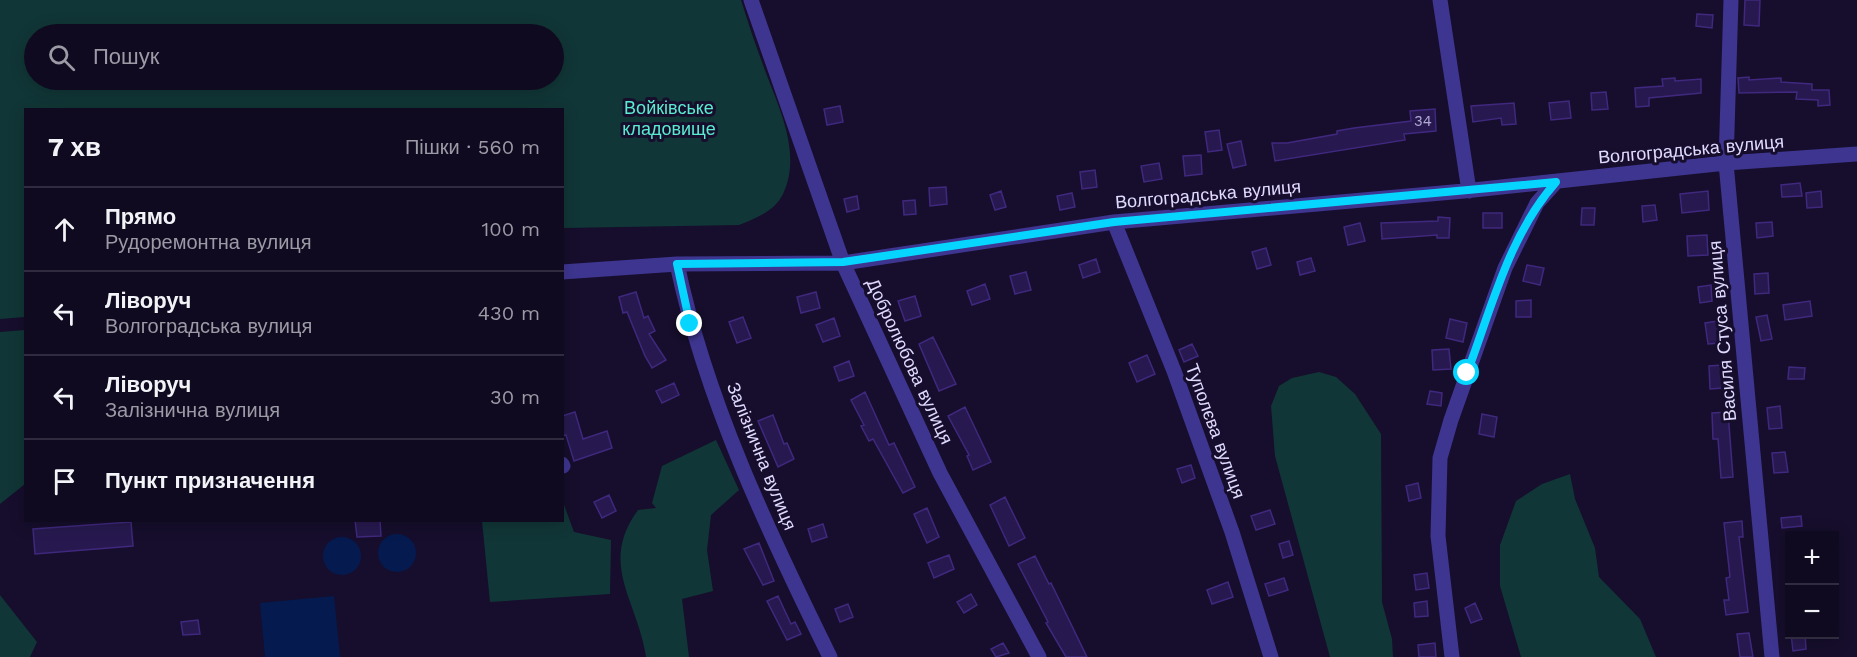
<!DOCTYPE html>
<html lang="uk">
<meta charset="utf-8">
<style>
:root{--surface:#100a21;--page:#1e182e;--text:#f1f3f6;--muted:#9c9aa5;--line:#302b3f}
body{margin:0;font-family:"Work Sans",sans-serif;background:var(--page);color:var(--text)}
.controls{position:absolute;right:18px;bottom:18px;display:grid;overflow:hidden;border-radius:0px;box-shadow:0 3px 15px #0003}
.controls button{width:54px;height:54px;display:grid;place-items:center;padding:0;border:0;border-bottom:2px solid var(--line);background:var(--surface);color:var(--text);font:30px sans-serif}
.stop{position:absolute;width:18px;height:18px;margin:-14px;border:4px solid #06d6ff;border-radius:50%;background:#fff}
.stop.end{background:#06d6ff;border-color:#fff;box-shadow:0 2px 6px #0008}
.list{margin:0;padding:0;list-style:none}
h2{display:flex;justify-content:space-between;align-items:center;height:78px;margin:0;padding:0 24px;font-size:26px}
h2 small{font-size:20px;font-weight:400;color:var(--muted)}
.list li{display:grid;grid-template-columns:39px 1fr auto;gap:18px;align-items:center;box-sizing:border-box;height:84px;padding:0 24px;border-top:2px solid var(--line)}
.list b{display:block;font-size:22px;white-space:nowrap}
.list p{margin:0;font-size:20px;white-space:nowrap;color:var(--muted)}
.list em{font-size:20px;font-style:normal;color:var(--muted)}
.icon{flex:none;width:33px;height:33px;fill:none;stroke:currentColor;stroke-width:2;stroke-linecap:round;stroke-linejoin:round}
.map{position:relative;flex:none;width:1857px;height:657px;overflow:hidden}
.search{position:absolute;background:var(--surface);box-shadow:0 3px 15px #0003;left:24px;top:24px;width:540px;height:66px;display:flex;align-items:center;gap:15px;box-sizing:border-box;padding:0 21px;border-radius:33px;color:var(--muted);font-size:22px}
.panel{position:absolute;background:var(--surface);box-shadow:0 3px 15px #0003;left:24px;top:108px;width:540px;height:414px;border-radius:0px}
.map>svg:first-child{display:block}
.green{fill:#113637;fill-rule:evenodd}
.water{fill:#051b4f}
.building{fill:#27194f;stroke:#3f287e;stroke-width:1.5}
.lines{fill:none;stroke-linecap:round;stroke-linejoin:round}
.street{stroke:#3e3590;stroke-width:15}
.route{stroke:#06d6ff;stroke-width:8}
.labels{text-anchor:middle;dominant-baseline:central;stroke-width:6;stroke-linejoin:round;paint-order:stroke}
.number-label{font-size:15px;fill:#b2aad3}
.park-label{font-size:18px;fill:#59ecd0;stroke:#160e2c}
.street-label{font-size:18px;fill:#e1daff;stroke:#160e2c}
</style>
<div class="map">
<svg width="1857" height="657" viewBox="0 0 1857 657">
<rect width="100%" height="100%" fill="#160e2c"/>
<!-- green -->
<path class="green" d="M0,0H741C748,22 755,44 763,65C777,104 803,152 783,194C775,211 756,218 739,225L563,228L562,110H26L25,317L0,319ZM554,34V80H34V34Z
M25,330V484L0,504V332Z
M1319,372L1336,377L1355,394L1381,434L1382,602L1392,639L1393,657H1330L1275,456L1271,406L1279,386L1292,378Z
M716,440L739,490L711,515L707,550L713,591L682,599L689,657H646C638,601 598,564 638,510L656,508L652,503L662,466Z
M1570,474L1575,499L1595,548L1599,577L1640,619L1656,657H1521L1500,586V545L1516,501L1542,484Z
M563,502L574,532L611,540L610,594L490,602L482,521L562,520Z
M0,595L37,642L30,657H0Z"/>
<!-- water -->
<path class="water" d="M378 553a19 19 0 1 1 38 0a19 19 0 1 1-38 0Z
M323 556a19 19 0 1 1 38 0a19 19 0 1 1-38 0Z
M334,596L340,657H265L260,603Z"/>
<!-- building -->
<path class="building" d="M1745,0H1760L1759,26L1744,25Z
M1697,14L1713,15L1712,28L1696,26Z
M1749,77V80L1781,78V82L1812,84V90H1829L1830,105L1818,106V100L1796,99L1797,92L1739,93L1738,78Z
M1675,78V81L1701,79V93L1649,98V106L1636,107L1635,88L1663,86L1662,79Z
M1606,92L1608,109L1592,110L1591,93Z
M1569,101L1571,118L1551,120L1549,103Z
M1514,103L1516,124L1502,125L1501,118L1473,122L1471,106Z
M840,106L843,122L827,125L824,109Z
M1435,109L1436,131L1404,134L1405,140L1275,161L1272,143H1287L1337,134V131L1354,128L1411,121L1410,111Z
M1219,130L1222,150L1208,152L1205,132Z
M1241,141L1246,165L1233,168L1227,144Z
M1201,155L1202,174L1185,176L1183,156Z
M1159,163L1162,179L1144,182L1141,166Z
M1095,170L1097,187L1082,189L1080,172Z
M1800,183L1802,196L1782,197L1781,185Z
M946,187L947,204L930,206L929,188Z
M1001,191L1006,207L995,210L990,195Z
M1708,191L1709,210L1682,213L1680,194Z
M1821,191L1822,207L1807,208L1806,193Z
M1072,193L1075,207L1060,210L1057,196Z
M857,196L859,209L847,212L844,199Z
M915,200L916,214L904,215L903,201Z
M1655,205L1657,220L1643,222L1642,206Z
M1582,208H1595L1594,225H1581Z
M1483,213H1502V228H1483Z
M1438,217L1450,218L1449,238H1437V235L1382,239L1381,223L1438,221Z
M1772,222L1773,236L1757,238L1756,223Z
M1360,223L1365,241L1348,245L1344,227Z
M1707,235L1708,255L1688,256L1687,236Z
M1266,248L1271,265L1257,269L1252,252Z
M1311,258L1315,271L1300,275L1297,262Z
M1096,259L1100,272L1083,278L1079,265Z
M1527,265L1544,268L1540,285L1523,281Z
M1026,272L1031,290L1015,294L1010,276Z
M1768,273L1769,293L1755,294L1754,274Z
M985,284L990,299L972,305L967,291Z
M1711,285L1712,301L1700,303L1698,287Z
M636,292L644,318L648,316L655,331L649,334L666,360L652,368L645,356L627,312L623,313L619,297Z
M816,292L820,308L801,313L797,297Z
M915,296L921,316L905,321L898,301Z
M1531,300V317H1516V301Z
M1810,301L1812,316L1785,320L1783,305Z
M1767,315L1772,339L1761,341L1756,317Z
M743,317L751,338L737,343L729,322Z
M834,318L840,336L823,342L816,325Z
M1450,319L1467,323L1463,342L1446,338Z
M1718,321L1721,343L1708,344L1705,323Z
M933,337L956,384L939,391L919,344Z
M1192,344L1198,356L1184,362L1179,350Z
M1449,349L1451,369L1433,370L1432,350Z
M1147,355L1155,374L1137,382L1129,363Z
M849,361L854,376L839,381L834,367Z
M1722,365L1723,388L1710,389L1709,366Z
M1789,367L1805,368L1804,379H1788Z
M674,383L679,395L662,403L656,391Z
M1430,391L1442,393L1441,406L1427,404Z
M865,392L889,445L894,443L915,487L903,493L873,439L869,441L861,426L864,425L851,400Z
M1780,406L1782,428L1769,429L1767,408Z
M965,407L991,462L973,470L967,456L969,455L948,416Z
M575,412L583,439L607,431L612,448L574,461L566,435L562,436V416Z
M1728,412L1733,477L1721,478L1718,439H1713L1712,413Z
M1482,414L1497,417L1494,437L1479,434Z
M773,415L784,444L787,443L794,459L778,467L758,421Z
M1785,452L1788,472L1774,473L1772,453Z
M1191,465L1195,478L1182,483L1177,469Z
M1418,483L1421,498L1409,501L1406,486Z
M609,495L616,511L602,518L594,502Z
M1005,497L1025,538L1009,546L990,505Z
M927,508L939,537L927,543L914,514Z
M1270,510L1275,524L1256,530L1251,516Z
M1801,516L1802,526L1782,528L1781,518Z
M355,520H380L381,536L357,537Z
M1742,521L1743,537H1739L1748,612L1726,615L1724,600H1729L1726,578L1730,577L1724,523Z
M131,522L133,546L35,554L33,529Z
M823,524L827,537L812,542L808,529Z
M1289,541L1293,555L1283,558L1279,544Z
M759,543L774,581L763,585L744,549Z
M949,555L954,569L934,578L928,563Z
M1035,556L1049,584L1051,583L1087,657H1066L1046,623L1048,622L1018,564Z
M1427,573L1429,588L1416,590L1414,575Z
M1284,578L1288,590L1269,596L1265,584Z
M1228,582L1233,597L1212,604L1207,590Z
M971,594L977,605L964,613L957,602Z
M778,596L791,624L795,622L801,634L787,640L767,601Z
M1427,601L1428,616L1415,617L1414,603Z
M1475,603L1482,619L1471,623L1465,608Z
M848,604L853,617L840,622L835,609Z
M198,620L200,634L183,635L181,622Z
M1749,633L1753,657H1740L1737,634Z
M1791,634H1805L1806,649L1793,651Z
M1003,643L1009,653L996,657L991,649Z
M1435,643L1436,657H1419L1418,645Z"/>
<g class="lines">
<!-- street -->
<path class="street" d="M751,0L843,263L940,473L1039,657
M1440,0L1469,191
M1731,0L1726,163L1772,657
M1114,222L1174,371L1232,532L1271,657
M677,264C706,401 768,531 830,657
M562,272L677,264L843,263L1114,222L1464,191L1726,163L1857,154
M562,464L563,466
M1452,657L1438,536L1440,458L1451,420L1505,268L1537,203L1556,182"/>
</g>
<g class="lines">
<!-- route -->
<path class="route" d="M690,324L677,264L843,262L1114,222L1556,182C1509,235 1492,307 1467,373"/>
</g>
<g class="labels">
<!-- number labels -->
<g class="number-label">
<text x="1423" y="121">34</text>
</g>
<!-- park labels -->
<g class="park-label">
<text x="669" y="107">Войківське<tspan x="669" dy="21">кладовище</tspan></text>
</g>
<!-- street labels -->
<g class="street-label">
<text transform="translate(1691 149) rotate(-5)">Волгоградська вулиця</text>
<text transform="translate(1208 194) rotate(-5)">Волгоградська вулиця</text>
<text transform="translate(1722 331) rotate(-95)">Василя Стуса вулиця</text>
<text transform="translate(910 361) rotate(65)">Добролюбова вулиця</text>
<text transform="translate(1216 431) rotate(70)">Туполєва вулиця</text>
<text transform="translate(762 456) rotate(68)">Залізнична вулиця</text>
</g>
</g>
</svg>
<div class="controls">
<button>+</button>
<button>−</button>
</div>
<div class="stop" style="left:1467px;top:373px"></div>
<div class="stop end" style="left:690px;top:324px"></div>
<div class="search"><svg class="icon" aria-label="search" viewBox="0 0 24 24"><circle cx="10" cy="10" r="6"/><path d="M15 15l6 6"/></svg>Пошук</div>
<section class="panel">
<h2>7 хв<small>Пішки · 560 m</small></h2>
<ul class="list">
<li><svg class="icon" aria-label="ahead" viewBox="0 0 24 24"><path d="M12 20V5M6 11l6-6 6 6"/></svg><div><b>Прямо</b><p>Рудоремонтна вулиця</p></div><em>100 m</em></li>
<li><svg class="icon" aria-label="left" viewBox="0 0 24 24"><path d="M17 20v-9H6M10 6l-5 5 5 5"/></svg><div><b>Ліворуч</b><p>Волгоградська вулиця</p></div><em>430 m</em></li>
<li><svg class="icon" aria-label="left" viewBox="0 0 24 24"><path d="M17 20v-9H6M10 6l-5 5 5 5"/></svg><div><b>Ліворуч</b><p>Залізнична вулиця</p></div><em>30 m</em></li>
<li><svg class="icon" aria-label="arrive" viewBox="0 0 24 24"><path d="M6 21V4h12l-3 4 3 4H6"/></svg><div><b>Пункт призначення</b></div></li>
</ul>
</section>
</div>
